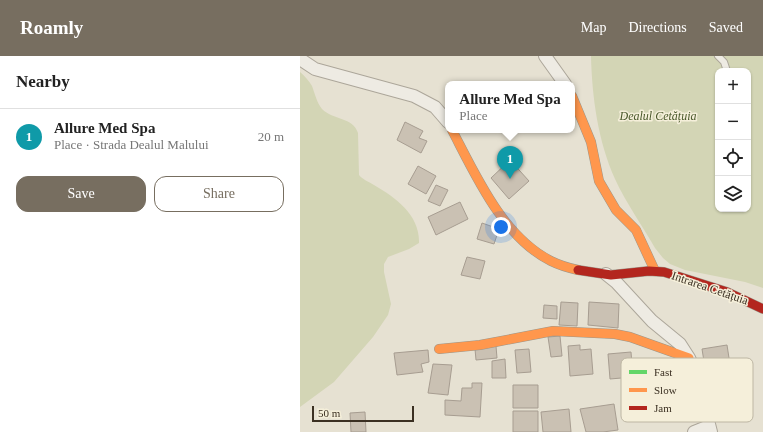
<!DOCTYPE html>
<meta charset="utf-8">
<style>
:root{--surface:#fff;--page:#f6f6f6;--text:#222;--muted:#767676;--line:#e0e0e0;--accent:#776e60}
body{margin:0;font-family:Georgia,serif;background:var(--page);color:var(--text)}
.controls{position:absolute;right:12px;top:12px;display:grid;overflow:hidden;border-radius:8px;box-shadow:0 1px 3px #0004}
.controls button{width:36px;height:36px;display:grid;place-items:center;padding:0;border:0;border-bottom:1px solid var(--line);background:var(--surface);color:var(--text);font:20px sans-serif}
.scale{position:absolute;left:12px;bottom:10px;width:102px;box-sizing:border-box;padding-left:4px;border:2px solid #3b3022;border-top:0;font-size:11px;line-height:14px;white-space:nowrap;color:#3b3022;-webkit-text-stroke:3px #f5efda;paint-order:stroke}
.you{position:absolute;left:201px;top:171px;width:14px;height:14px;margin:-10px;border:3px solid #fff;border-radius:50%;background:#1a73e8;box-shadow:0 0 0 6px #1a73e833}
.badge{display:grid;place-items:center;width:26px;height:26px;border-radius:50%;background:var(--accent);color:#fff;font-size:13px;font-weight:700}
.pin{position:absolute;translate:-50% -33px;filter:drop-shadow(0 1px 2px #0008)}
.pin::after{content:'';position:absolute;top:21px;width:14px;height:12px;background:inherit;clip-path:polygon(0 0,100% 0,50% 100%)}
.popup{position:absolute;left:145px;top:25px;width:130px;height:52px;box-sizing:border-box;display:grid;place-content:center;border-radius:8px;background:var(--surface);filter:drop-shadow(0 1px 3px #0005);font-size:13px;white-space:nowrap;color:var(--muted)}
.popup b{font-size:15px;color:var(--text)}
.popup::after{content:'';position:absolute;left:50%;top:100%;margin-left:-8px;border:8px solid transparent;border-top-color:var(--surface)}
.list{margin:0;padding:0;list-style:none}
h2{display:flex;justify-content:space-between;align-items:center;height:52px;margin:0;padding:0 16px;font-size:17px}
h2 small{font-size:13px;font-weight:400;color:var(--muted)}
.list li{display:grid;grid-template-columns:26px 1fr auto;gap:12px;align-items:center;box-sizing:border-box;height:56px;padding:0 16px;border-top:1px solid var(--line)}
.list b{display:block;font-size:15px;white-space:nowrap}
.list p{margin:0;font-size:13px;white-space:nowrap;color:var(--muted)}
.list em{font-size:13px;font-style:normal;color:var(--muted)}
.actions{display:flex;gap:8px;padding:12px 16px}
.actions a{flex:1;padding:9px 0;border:1px solid var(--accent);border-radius:12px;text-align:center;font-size:14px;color:var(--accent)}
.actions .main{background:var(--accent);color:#fff}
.icon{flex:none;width:22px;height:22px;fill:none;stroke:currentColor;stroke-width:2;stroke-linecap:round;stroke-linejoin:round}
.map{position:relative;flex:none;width:463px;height:376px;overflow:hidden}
header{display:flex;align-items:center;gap:24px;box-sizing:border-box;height:56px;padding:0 20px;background:var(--accent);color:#fff}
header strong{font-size:19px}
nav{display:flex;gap:22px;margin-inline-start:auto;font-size:14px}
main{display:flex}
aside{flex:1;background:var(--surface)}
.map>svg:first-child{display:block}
.green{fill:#d3d5b5;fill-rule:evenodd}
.building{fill:#cac1b3;stroke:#a79d91}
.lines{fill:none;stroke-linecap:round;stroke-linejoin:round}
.lane-casing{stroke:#aca69a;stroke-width:8}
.street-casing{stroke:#aca69a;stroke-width:14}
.slow-casing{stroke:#9b968a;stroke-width:10}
.jam-casing{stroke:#9b968a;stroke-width:10}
.lane{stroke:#eeebe3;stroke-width:6}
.street{stroke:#eeebe3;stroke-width:12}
.slow{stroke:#ff974d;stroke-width:9}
.jam{stroke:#b3261e;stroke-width:9}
.labels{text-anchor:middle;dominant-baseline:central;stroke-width:3;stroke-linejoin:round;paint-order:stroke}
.park-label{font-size:12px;font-style:italic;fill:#485729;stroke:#f5efda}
.street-label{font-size:12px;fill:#3b3022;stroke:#f5efda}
.key{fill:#f5efda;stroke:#bdb6a3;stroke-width:1}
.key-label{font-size:11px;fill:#3b3022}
</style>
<header>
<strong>Roamly</strong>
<nav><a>Map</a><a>Directions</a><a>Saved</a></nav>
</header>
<main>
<aside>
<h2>Nearby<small></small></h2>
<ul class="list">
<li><span class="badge" style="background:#0f9aa8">1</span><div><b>Allure Med Spa</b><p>Place · Strada Dealul Malului</p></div><em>20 m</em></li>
</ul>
<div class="actions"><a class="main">Save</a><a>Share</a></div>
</aside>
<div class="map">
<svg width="463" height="376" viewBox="0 0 463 376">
<rect width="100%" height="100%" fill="#e6e1d2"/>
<!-- green -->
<path class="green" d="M291,0H463V232L445,226L385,214L370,208L363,202L355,192C342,169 326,147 315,123C298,85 292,41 291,0ZM418,15H448V153H418Z
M0,16C5,20 9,25 12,30C15,38 17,47 22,53C33,64 53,61 58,77L59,119C63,124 68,125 74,129C96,142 120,159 119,187L109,193L88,201L84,208V216L91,248L88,259L73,281L34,326L0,351Z"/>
<!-- building -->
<path class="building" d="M105,66L123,75L119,82L127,85L121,97L97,84Z
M210,104L229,125L209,143L191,122Z
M118,110L136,120L126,138L108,128Z
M136,129L148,134L140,150L128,145Z
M160,146L168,163L136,179L128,161Z
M182,167L199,173L194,188L177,183Z
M167,201L185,205L180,223L161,219Z
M261,246L278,247L277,270L259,269Z
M289,246L319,248L318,272L288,269Z
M244,249L257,250V263L243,262Z
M260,280L262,300L251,301L248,281Z
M280,289V294L291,293L293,318L270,320L268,290Z
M427,289L431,315L406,318L402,293Z
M196,290L197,302L176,304L175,293Z
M229,293L231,316L217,317L215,294Z
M128,294L129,306L121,308L123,316L97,319L94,297Z
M331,296L333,321L310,323L308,298Z
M205,303L206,322H192V305Z
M133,308L152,309L148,339L128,337Z
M381,317L387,332L369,339L364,320Z
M360,320L362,330L350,331L347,322Z
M439,323L447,352L424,358L416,329Z
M172,327H182L180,361L145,359V344L161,345L162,332H172Z
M213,329H238V352H213Z
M388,338L392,352L362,359L359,346Z
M314,348L318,374L303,376H286L280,353Z
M269,353L271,376H243L241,356Z
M213,355H238V376H213Z
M65,356L66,376H51L50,357Z"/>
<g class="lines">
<defs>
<path id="lane" d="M418,0L424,6L427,15"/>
<path id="street" d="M245,0L265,28
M0,3L15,13L114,40L135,51L148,66
M306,218L316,226L352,265L380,288L389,302L396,317L411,376
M394,376L409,370"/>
<path id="slow" d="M272,40L291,86L299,125L316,154L336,174L355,215
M152,74C176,120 203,181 251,205C259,209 269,212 278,214
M139,293L180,289L253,275L315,278L330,281L389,302"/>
<path id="jam" d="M278,214L311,219L349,215L364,216L427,236L463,253"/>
</defs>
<!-- lane casing -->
<use href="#lane" class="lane-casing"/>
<!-- street casing -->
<use href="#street" class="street-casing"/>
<!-- slow casing -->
<use href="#slow" class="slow-casing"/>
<!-- jam casing -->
<use href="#jam" class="jam-casing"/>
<!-- lane -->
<use href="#lane" class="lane"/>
<!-- street -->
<use href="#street" class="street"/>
<!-- slow -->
<use href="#slow" class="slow"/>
<!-- jam -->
<use href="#jam" class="jam"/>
</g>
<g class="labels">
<!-- park labels -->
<g class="park-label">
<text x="358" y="60">Dealul Cetățuia</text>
</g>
<!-- street labels -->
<g class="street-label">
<text transform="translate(410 232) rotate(19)">Intrarea Cetățuia</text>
</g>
</g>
<!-- legend -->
<rect x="321" y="302" width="132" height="64" rx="6" class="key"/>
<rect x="329" y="314" width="18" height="4" fill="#63d668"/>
<rect x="329" y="332" width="18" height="4" fill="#ff974d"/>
<rect x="329" y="350" width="18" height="4" fill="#b3261e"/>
<g class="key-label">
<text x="354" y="320">Fast</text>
<text x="354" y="338">Slow</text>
<text x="354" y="356">Jam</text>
</g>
</svg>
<div class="controls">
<button>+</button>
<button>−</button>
<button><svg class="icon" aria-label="locate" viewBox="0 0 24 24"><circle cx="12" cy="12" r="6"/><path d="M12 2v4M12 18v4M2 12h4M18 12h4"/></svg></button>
<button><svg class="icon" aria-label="layers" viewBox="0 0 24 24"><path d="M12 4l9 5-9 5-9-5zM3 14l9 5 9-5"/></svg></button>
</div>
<div class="scale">50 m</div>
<div class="you"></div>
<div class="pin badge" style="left:210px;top:123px;background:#0f9aa8">1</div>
<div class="popup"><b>Allure Med Spa</b>Place</div>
</div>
</main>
